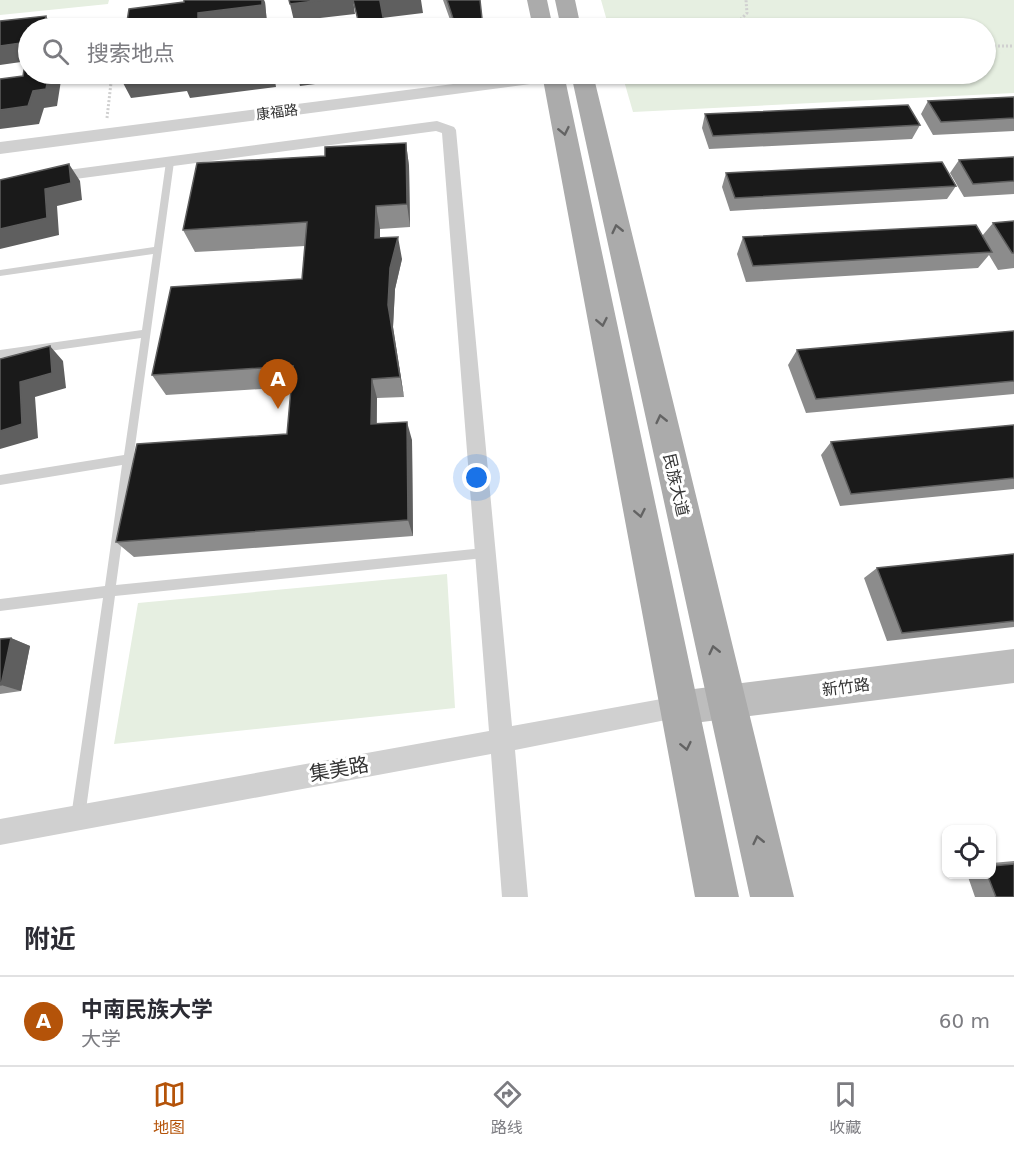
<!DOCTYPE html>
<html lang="zh">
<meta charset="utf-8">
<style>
:root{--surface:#fff;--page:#f7f7f7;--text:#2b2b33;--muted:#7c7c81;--line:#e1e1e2;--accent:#b45309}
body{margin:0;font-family:"DejaVu Sans","Noto Sans SC",sans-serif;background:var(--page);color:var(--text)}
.controls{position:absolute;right:18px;bottom:18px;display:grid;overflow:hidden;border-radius:12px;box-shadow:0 2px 4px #0004}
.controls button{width:54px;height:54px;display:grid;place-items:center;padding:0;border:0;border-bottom:2px solid var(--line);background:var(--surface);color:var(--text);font:30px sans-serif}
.you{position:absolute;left:477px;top:478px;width:21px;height:21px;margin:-15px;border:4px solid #fff;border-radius:50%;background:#1a73e8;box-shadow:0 0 0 9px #1a73e833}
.badge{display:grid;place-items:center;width:39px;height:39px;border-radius:50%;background:var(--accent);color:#fff;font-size:20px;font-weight:700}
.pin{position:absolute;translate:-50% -50px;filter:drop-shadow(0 2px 3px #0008)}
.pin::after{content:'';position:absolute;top:32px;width:21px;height:18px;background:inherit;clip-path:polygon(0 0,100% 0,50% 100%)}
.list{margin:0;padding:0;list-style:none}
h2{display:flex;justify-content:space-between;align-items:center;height:78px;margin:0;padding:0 24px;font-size:26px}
h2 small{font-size:20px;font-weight:400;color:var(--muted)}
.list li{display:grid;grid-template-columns:39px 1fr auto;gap:18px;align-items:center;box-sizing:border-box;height:90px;padding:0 24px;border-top:2px solid var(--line)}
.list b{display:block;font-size:22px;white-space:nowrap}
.list p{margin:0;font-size:20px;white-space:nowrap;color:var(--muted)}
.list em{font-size:20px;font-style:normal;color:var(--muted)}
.icon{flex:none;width:33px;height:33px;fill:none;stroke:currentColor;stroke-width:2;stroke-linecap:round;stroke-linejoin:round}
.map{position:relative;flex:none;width:1014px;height:897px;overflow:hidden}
.search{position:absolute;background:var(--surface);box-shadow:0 2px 4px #0004;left:18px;right:18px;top:18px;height:66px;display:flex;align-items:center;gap:15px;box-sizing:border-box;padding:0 21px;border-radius:33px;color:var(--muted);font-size:22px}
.sheet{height:168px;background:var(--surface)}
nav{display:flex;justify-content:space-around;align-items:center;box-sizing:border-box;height:84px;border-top:2px solid var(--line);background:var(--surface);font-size:16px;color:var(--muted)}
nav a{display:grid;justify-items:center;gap:3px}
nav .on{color:var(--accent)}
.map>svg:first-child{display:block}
.green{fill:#e6efe1}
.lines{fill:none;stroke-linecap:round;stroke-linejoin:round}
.path{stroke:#d0d0d0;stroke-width:3;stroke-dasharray:2 2;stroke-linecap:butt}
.service{fill:#d0d0d0;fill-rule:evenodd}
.minor{fill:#d0d0d0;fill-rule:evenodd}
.tertiary{fill:#d0d0d0;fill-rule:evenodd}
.secondary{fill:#bdbdbd;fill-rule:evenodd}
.primary{fill:#ababab;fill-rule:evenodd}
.wall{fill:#8c8c8c}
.shaded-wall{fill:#5f5f5f}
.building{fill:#1a1a1a;stroke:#5f5f5f;stroke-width:1.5}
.oneway{stroke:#636363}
.labels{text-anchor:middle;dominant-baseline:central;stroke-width:6;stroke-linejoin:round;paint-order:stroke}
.far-street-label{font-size:14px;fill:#333;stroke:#fff}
.street-label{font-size:16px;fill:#333;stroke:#fff}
.near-street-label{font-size:20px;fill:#333;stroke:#fff}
</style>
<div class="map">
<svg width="1014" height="897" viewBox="0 0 1014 897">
<rect width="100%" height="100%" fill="#fff"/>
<!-- green -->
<path class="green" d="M0,0H109L108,4L0,15Z
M601,0H1014V93L633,112L622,74H986V28H609Z
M447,574L455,708L114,744L138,603Z"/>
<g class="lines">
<!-- path -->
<path class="path" d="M732,28L747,13L746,0
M986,46H1014
M107,118L112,74"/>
<!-- service -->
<path class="service" d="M170,159L174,162L116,585L484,548L488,549L490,553L488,557L484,558L115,596L85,817L83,822L78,824L73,822L71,817L103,598L0,611V599L105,586L122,465L0,485V475L124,455L141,338L0,358V350L142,330L153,254L0,276V270L154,247L166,162Z"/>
<!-- minor -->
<path class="minor" d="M437,121L454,127L456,130L512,726L678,696L686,700L690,708L686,716L515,750L528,897H502L491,754L0,845V819L489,731L442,133L436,131L0,189V179Z"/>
<!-- tertiary -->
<path class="tertiary" d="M531,74H560L562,76L559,80L553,81L0,154V142Z"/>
<!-- secondary -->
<path class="secondary" d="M1014,649V683L678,725L666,720L661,708L666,696L678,691Z"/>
<!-- primary -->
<path class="primary" d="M527,0H547L553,28H533Z
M555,0H575L581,28H561Z
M542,74H564L739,897H695Z
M571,74H593L794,897H750Z"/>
</g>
<!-- wall -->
<path class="wall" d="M443,0H480L483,28H453Z
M184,2H265L267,23L219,28H126Z
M1014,97V131L933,135L921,114L928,101Z
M705,114L920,125L912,139L709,149L702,128Z
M406,143L409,166L410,227L380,229V238L402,259L395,289L393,327L404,397L377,398V424L412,440L413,536L134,557L116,542L287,434L292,387L166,395L152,375L302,279L305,246L195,252L183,230L325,156Z
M1014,157V194L964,197L950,173L959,160Z
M726,173L956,186L947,199L730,211L722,187Z
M1014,221V268L998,270L989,255L978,268L746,282L737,254L743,237L982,236L993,223Z
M1014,331V394L806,413L788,365L797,350Z
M1014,425V489L840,506L821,455L831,442Z
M1014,554V627L887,641L864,578L877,568Z
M11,638L30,646L21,691L0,694V639Z
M1014,861V897H975L967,874H992V863Z"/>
<!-- shaded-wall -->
<path class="shaded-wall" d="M262,0H264L265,2L267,23L219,28H198V13Z
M323,0H353L355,14L294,21L290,4Z
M386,0H421L423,13L382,18L380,1Z
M46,16L53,28L44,27Z
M28,42V61L0,65V46Z
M49,74H62L57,106L44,108L39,124L0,129V110L33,91Z
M177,74H274L276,87L190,98L187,91L131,98L122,81Z
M297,74H384V75L300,86Z
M406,143L409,166L410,227L407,204Z
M69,164L80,181L82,200L57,206L59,235L0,249V229L45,189Z
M376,206L380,229V260L375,238Z
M398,237L402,259L395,289L393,327L404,397L400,377L388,305L390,268Z
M50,346L63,361L66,388L35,397L38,438L0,449V431L20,382Z
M372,379L377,398L376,443L371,424Z
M407,422L412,440L413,536L408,520Z
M11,638L30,646L21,691L1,685Z"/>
<!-- building -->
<path class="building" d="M184,0H262V5L198,13V28H170L171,24L126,28L129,9L184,2Z
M289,0H323L290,4Z
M353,0H386L380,1L385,28L428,23L430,28H360Z
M447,0H480L483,28H456Z
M46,16L44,27L56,25V28H28V42L0,46V21Z
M28,44V74H49L46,89L33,91L28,106L0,110V79L23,76Z
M123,74H177L122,81Z
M182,74H237L182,80Z
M1014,97V118L941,122L928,101Z
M908,105L920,125L713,136L705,114Z
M406,143L407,204L376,206L375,238L398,237L390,268L388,305L400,377L372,379L371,424L407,422L408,520L116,542L137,444L287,434L293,366L152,375L171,287L302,279L307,222L183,230L197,163L325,156V147Z
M1014,157V181L973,184L959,160Z
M942,162L956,186L735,198L726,173Z
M69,164L71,183L45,189L47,218L0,229V180Z
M1014,221V253H1012L993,223Z
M976,225L992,252L753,266L743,237Z
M1014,331V381L816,399L797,350Z
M50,346L52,373L20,382L22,424L0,431V359Z
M1014,425V478L851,494L831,442Z
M1014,554V621L902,633L877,568Z
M11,638L1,685H0V639Z
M1014,864V897H996L987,874H992V866Z"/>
<!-- one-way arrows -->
<defs><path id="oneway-chevron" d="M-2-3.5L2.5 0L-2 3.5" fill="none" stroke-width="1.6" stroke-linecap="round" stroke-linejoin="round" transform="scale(1.5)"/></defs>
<g class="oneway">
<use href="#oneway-chevron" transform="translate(564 131) rotate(78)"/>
<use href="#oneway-chevron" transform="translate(617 229) rotate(-103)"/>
<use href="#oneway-chevron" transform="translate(602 322) rotate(79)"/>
<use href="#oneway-chevron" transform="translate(661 419) rotate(-103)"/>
<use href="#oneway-chevron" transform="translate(640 513) rotate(79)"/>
<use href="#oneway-chevron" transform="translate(714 650) rotate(-103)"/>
<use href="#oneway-chevron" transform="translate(686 746) rotate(78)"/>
<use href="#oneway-chevron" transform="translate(758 840) rotate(-103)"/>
</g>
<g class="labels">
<!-- far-street labels -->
<g class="far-street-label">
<text transform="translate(277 112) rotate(-7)">康福路</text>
</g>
<!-- street labels -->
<g class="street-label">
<text transform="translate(676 485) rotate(77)">民族大道</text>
<text transform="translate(846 687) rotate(-7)">新竹路</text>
</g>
<!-- near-street labels -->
<g class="near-street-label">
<text transform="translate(339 769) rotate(-10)">集美路</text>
</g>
</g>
</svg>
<div class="controls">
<button><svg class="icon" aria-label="locate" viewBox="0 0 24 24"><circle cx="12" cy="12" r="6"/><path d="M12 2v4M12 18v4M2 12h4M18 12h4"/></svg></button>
</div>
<div class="you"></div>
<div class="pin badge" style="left:278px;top:409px">A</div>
<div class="search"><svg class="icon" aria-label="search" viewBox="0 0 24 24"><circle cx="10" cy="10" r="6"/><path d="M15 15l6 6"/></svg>搜索地点</div>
</div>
<section class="sheet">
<h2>附近<small></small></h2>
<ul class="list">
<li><span class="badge">A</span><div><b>中南民族大学</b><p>大学</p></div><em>60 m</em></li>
</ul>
</section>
<nav>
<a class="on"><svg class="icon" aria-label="map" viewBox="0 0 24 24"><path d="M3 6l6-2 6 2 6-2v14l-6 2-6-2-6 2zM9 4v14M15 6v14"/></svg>地图</a>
<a><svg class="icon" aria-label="directions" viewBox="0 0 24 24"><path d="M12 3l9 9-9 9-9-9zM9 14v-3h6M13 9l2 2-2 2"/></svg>路线</a>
<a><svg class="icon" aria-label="saved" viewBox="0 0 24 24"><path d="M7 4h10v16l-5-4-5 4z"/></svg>收藏</a>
</nav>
